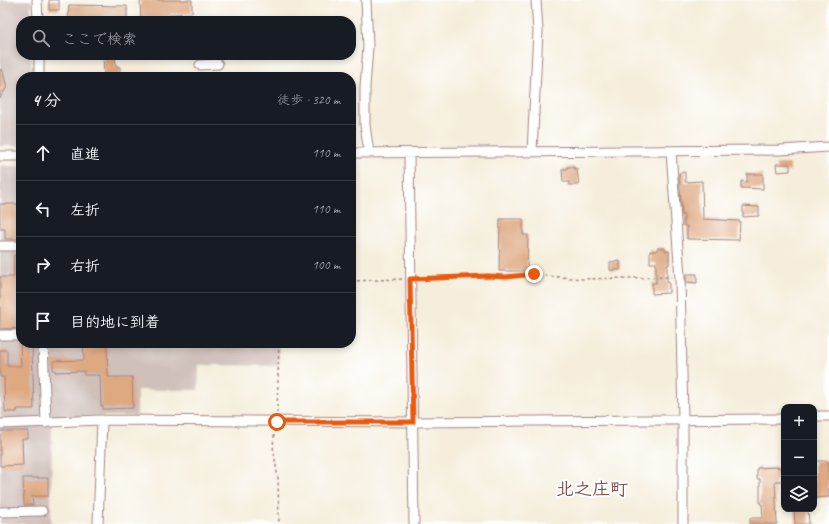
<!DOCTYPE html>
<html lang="ja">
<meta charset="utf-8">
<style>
:root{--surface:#171b24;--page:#20242c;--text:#f1f3f6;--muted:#9ea1a6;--line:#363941}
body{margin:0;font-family:Caveat,"Klee One",sans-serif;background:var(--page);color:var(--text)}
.controls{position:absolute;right:12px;bottom:12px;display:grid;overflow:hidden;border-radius:8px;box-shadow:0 2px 6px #0003}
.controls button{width:36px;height:36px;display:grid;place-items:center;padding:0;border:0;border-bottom:1px solid var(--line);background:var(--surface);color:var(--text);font:20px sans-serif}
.stop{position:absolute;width:12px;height:12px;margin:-9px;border:3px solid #ea580c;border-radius:50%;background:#fff}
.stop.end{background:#ea580c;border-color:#fff;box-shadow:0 1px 4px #0008}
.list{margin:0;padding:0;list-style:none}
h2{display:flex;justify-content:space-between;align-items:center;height:52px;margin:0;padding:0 16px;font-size:17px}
h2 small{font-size:13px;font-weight:400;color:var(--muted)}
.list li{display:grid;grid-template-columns:26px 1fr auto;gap:12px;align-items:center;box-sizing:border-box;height:56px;padding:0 16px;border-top:1px solid var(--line)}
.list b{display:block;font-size:15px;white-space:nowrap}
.list em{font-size:13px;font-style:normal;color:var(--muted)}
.icon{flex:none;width:22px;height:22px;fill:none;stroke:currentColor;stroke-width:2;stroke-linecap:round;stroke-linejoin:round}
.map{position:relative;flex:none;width:829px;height:524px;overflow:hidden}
.search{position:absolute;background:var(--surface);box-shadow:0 2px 6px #0003;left:16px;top:16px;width:340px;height:44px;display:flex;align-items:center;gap:10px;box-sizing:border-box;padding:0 14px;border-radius:16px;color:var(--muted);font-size:15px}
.panel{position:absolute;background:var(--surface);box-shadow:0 2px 6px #0003;left:16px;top:72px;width:340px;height:276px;border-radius:16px}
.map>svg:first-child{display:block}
.industrial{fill:#cfc0ba}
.building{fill:#dea881}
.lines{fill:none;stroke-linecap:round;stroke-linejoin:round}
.minor-casing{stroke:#a08684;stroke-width:11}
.path{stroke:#a08684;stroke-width:1.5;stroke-dasharray:3 3;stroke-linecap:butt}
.minor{stroke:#fff;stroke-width:9}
.route{stroke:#ea580c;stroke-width:5}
.labels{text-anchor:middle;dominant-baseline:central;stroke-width:4;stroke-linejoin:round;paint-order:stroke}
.neighbourhood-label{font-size:18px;font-weight:bold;fill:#7e4f49;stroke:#fff}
</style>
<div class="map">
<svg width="829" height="524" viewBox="0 0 829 524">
<rect width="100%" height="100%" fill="#fff"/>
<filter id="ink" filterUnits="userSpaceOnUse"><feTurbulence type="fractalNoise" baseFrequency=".025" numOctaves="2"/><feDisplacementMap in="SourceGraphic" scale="8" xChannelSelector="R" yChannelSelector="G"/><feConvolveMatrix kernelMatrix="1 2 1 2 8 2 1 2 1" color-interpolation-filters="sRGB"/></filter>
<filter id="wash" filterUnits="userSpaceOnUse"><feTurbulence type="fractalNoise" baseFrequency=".012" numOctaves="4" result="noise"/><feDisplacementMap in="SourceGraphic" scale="16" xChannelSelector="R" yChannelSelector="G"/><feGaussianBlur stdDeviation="0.9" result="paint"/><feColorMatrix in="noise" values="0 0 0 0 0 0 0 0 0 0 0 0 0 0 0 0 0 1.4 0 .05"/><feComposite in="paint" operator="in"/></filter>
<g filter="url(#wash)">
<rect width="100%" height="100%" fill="#f5eedc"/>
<!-- industrial -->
<path class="industrial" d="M0,0H31V21H21V55H31L32,77H21V146H0Z
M0,166H21V343H279V366L199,365L198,390H137V416L52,417L51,524H0Z"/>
<g id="blocks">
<!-- building -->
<path class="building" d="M49,0H59V10H49Z
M140,0H192V13L170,14V20L141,21Z
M69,5L127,6V21H68Z
M103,55H115L116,67H120V77H104Z
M2,69L7,87L0,98V70Z
M776,164H790V171L777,172Z
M567,167H574V169H577L579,185H569V182H563L562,169H567Z
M685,172V182L702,181L703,219L740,221L739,240L687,239V226H684V215H682L679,173Z
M747,174H763V189L741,188V181L747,182Z
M0,204H21V239H5V229H0Z
M743,206L759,207V216L743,217Z
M500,219H523V235H528L527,271H499Z
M657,248H665V251H669V265H667V283L669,282V293L652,294V283H656V263H650V251H657Z
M14,255H21V328L0,329V277H14Z
M620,261V270H610V262Z
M686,274H697V283L686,282Z
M24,343H32L34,409H17V412H5L4,377H0V350H7V366H21L20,345L24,344Z
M83,343H107L108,377H132L133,408L103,409V406H101L100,375H84V371L55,372V370H53V361L84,360Z
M0,431H28V439H22L23,465L0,466Z
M814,461H828L829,497L814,498Z
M757,468L776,467L784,469L782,481H775L777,524H750V518H763L762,504H760V479H757Z
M23,478H48V496H32L33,505H24Z
M794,509H808L809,524H795Z"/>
</g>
</g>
<g filter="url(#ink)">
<use href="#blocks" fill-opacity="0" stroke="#a08684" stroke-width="1"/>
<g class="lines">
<defs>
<path id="minor" d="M37,0L38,21
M366,0L368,47L365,87V125L369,153
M39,55V77
M200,65L218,64
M671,151L680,277L683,419V524
M532,152L538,31L536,0
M351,153L780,150L829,147
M409,153L414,524
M0,156H21
M0,246H21
M0,335H21
M43,343L46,423
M814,416H829
M0,424L102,420L413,422L784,419
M0,512L42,511
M98,524L102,420"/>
</defs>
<!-- minor casing -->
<use href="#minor" class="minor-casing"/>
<!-- path -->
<path class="path" d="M419,279L488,275L506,277L534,275L584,279L671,277
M351,281L403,279
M277,413L279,343
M275,429L273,446L278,479L279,524"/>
<!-- minor -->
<use href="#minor" class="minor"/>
</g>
</g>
<g class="lines" filter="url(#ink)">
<!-- route -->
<path class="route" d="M277,422H413L410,279L488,276L506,277L534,274"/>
</g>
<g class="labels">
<!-- neighbourhood labels -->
<g class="neighbourhood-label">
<text x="592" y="489">北之庄町</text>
</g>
</g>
</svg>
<div class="controls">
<button>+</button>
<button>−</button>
<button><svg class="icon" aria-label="layers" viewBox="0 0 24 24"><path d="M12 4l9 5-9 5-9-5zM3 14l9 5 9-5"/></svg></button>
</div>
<div class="stop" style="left:277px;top:422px"></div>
<div class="stop end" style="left:534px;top:274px"></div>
<div class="search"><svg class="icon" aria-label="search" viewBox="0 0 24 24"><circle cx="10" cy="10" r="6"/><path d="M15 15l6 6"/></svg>ここで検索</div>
<section class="panel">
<h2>4 分<small>徒歩 · 320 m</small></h2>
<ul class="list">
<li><svg class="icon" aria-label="ahead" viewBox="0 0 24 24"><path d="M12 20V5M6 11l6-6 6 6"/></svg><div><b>直進</b></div><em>110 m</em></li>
<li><svg class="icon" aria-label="left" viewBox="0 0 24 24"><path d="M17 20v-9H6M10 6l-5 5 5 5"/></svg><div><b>左折</b></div><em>110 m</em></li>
<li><svg class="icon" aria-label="right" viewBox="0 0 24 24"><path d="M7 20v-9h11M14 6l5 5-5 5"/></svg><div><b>右折</b></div><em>100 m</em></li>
<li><svg class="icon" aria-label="arrive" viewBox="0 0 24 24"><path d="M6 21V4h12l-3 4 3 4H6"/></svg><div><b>目的地に到着</b></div></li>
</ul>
</section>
</div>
